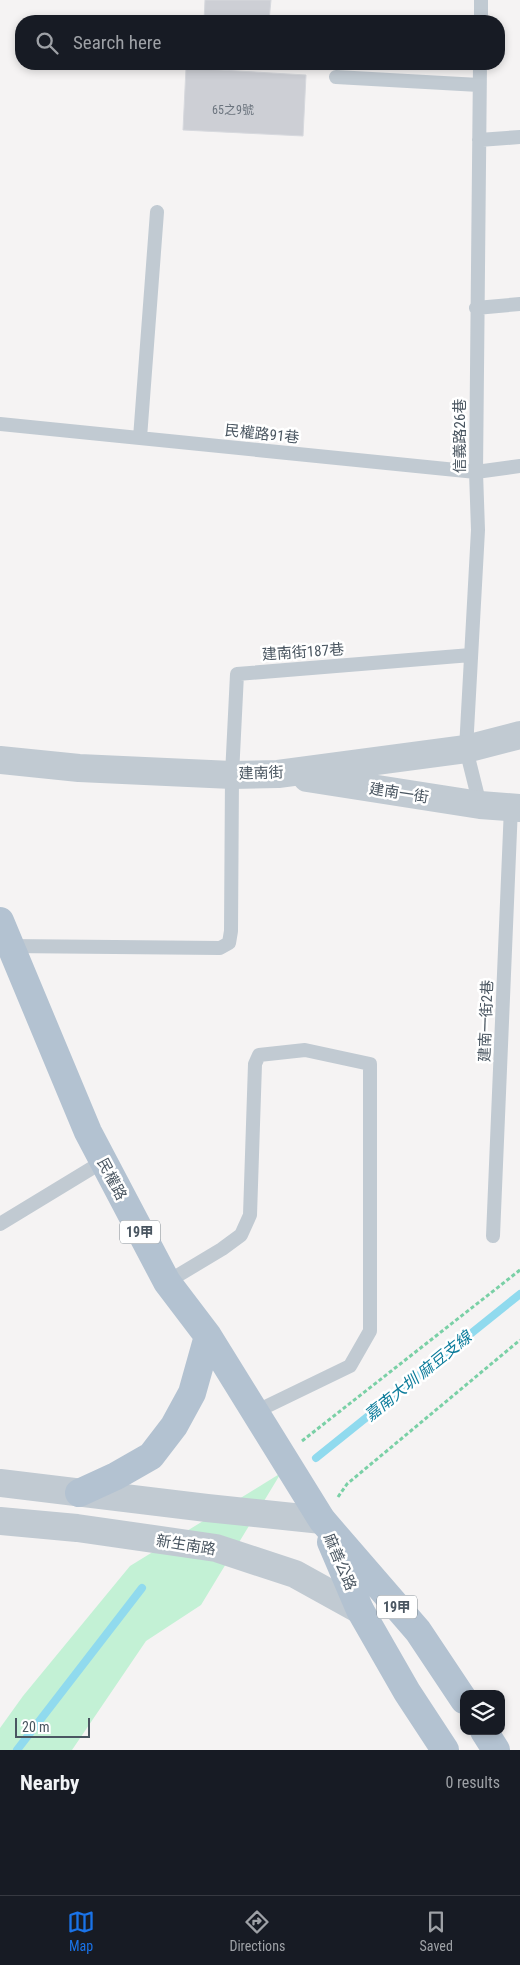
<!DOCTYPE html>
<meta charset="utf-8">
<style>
:root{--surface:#171b24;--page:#20242c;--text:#f1f3f6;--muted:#9ea1a6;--line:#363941;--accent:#1a73e8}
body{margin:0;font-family:"Roboto Condensed","Noto Sans TC",sans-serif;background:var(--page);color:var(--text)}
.controls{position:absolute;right:15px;bottom:15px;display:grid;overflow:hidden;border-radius:10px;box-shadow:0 2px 8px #0003}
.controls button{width:45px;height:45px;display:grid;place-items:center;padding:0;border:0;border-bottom:1px solid var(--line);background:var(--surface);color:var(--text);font:25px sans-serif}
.scale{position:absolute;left:15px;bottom:12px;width:75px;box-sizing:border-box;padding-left:5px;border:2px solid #4a5661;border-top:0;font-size:14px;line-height:18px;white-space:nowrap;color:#4a5661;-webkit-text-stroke:4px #fff;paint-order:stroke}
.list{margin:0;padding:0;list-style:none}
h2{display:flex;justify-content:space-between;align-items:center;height:65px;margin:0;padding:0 20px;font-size:21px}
h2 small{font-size:16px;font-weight:400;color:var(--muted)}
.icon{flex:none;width:28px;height:28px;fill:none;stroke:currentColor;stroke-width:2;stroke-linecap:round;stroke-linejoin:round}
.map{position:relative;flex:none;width:520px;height:1750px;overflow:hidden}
.search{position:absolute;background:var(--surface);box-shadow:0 2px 8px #0003;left:15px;right:15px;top:15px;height:55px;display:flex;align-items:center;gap:12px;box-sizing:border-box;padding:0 18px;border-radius:20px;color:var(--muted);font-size:19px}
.sheet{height:145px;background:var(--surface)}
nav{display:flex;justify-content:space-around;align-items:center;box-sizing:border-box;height:70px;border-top:1px solid var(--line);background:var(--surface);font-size:14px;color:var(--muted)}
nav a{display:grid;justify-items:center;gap:2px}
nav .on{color:var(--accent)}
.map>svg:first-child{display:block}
.grass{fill:#c3f1d5}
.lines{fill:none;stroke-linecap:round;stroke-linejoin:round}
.stream{stroke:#90daee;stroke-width:8}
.building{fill:#cdcfd5;stroke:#d7d9de}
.path{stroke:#7ad0a6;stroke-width:3;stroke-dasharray:4 2.5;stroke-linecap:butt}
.lane{stroke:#c1cad2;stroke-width:14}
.street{stroke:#c1cad2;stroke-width:28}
.primary{stroke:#b3c2d1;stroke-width:28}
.labels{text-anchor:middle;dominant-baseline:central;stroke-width:5;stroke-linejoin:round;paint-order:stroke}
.number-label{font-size:12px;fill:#6b747e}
.shield{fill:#fff;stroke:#808990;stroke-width:1}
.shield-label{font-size:14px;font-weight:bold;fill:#4a5661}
.street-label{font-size:15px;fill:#4a5661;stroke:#fff}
.water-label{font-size:16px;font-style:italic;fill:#0c7c9b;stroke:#fff}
</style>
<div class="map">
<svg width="520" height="1750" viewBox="0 0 520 1750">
<rect width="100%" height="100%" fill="#f5f3f3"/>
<!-- grass -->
<path class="grass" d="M281,1473L201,1605L146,1641L72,1750H0V1728L23,1696L130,1566Z"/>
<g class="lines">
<!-- stream -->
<path class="stream" d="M316,1458L520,1294
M17,1750L142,1588"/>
</g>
<!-- building -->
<path class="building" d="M205,0H271L269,21H204Z
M186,68L306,75L303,136L183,130Z"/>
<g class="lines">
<!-- path -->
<path class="path" d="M302,1441L520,1270
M338,1497L347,1484L520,1340"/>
<!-- lane -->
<path class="lane" d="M481,21V0
M336,77L479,85
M479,140L520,137
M476,308L520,304
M0,424L476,472L520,466
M140,438L157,212
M480,805L466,749L478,530L476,472L480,64
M8,946L220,948L229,943L231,931L232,775L237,674L471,655
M0,1224L102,1162
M493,1236L511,807
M167,1282L222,1249L241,1235L250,1215L255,1064L259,1055L305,1050L370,1064V1331L350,1366L255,1412"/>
<!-- street -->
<path class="street" d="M0,760L79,768L232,775L278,774L466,749L520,735
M307,778L480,805L520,808
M0,1483L207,1508L322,1520
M0,1521L77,1528L216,1548L295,1574L360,1610"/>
<!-- primary -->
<path class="primary" d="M0,921L88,1132L167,1282L208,1336L322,1520L418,1631L464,1700
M79,1493L116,1476L151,1456L174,1426L192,1393L208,1336
M331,1542L360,1610L407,1692L445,1750
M484,1731L496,1750"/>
</g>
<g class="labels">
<!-- number labels -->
<g class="number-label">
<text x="233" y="110">65之9號</text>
</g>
<!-- shield labels -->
<g class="shield">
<rect x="120" y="1220.5" width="40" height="23" rx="4"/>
<rect x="377" y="1595.5" width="40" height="23" rx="4"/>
</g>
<g class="shield-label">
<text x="140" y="1232">19甲</text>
<text x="397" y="1607">19甲</text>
</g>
<!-- street labels -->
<g class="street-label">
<text transform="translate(262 434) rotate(6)">民權路91巷</text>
<text transform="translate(460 436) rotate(-90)">信義路26巷</text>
<text transform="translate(303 652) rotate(-4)">建南街187巷</text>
<text transform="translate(261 773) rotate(-2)">建南街</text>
<text transform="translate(399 793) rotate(9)">建南一街</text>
<text transform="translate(486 1021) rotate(-88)">建南一街2巷</text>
<text transform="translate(112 1179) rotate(62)">民權路</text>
<text transform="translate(186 1545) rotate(9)">新生南路</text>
<text transform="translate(340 1562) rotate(67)">麻善公路</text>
</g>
<!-- water labels -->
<g class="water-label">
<text transform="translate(418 1376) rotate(-39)">嘉南大圳 麻豆支線</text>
</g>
</g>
</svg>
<div class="controls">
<button><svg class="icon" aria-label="layers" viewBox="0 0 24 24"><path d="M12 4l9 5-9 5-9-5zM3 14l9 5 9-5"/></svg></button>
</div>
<div class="scale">20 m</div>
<div class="search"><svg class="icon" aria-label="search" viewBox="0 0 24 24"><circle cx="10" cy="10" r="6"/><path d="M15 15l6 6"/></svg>Search here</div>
</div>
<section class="sheet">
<h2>Nearby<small>0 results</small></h2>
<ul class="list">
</ul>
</section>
<nav>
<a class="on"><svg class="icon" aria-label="map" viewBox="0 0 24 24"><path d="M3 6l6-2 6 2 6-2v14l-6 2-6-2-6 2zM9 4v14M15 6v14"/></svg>Map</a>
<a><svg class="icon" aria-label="directions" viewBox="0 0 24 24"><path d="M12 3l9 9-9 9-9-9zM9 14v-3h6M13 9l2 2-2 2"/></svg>Directions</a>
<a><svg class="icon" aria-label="saved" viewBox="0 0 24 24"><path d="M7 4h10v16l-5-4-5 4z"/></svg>Saved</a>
</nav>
